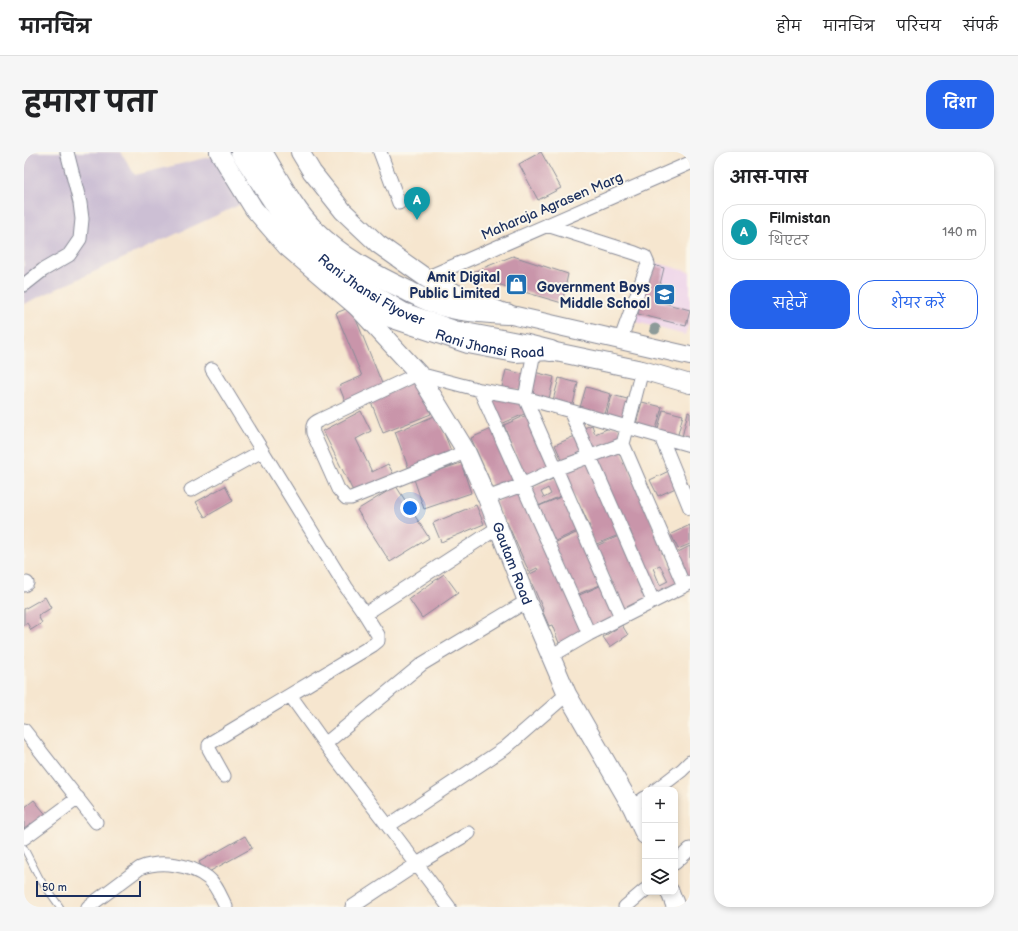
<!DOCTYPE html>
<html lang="hi">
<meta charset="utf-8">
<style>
:root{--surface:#fff;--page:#f6f6f6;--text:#202124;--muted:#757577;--line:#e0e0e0;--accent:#2563eb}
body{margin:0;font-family:"Balsamiq Sans","Playpen Sans Deva",sans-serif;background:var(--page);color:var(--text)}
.controls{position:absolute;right:12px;bottom:12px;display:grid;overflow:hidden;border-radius:8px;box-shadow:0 2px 6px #0003}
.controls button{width:36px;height:36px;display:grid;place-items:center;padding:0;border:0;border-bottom:1px solid var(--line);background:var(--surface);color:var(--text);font:20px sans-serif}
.scale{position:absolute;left:12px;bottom:10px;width:105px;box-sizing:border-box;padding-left:4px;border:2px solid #1b2f5e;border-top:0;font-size:11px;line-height:14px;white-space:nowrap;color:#1b2f5e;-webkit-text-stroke:3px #fbf7ec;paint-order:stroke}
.you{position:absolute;left:386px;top:356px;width:14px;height:14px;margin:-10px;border:3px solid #fff;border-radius:50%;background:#1a73e8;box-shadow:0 0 0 6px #1a73e833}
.badge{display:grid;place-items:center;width:26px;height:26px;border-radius:50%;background:var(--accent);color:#fff;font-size:13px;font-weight:700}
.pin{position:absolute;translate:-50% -33px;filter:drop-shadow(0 1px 2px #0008)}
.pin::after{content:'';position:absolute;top:21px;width:14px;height:12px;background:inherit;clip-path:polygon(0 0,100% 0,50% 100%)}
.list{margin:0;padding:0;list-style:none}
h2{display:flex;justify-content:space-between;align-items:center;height:52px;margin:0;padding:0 16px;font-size:17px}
h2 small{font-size:13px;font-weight:400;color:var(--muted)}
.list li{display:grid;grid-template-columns:26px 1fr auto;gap:12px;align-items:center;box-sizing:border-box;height:56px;margin:0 8px 8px;padding:0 8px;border:1px solid var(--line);border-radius:16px}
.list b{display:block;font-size:15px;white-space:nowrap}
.list p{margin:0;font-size:13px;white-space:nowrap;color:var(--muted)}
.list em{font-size:13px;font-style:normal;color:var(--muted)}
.actions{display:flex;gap:8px;padding:12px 16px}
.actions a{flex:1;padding:9px 0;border:1px solid var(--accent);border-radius:16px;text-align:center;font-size:14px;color:var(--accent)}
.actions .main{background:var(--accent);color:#fff}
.icon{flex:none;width:22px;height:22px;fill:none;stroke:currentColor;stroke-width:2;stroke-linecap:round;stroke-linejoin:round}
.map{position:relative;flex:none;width:666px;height:755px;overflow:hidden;border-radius:16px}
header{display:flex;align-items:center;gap:24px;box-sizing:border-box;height:56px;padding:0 20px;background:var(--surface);border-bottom:1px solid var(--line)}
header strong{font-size:19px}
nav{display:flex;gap:22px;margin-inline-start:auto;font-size:14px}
.intro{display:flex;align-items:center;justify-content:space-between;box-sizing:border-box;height:96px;padding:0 24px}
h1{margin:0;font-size:28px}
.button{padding:10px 18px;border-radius:16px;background:var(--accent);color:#fff;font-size:14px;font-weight:700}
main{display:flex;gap:24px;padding:0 24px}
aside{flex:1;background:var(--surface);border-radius:16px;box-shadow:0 2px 6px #0003}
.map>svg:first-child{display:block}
.built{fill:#edd1e9}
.railway{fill:#ccbfd4}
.building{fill:#c995aa;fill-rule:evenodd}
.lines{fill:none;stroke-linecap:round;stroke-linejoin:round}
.lane-casing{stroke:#888a96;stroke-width:8}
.street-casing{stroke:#888a96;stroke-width:15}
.secondary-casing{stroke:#888a96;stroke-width:20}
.primary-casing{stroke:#888a96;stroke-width:22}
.lane{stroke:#fff;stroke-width:6}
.street{stroke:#fff;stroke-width:13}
.secondary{stroke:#fff;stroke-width:18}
.primary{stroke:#fff;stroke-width:20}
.tree{fill:#8d9b99}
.labels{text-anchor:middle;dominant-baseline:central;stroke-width:4;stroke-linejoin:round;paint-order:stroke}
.street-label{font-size:14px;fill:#1b2f5e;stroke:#fbf7ec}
.poi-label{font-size:14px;font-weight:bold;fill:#1b2f5e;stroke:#fbf7ec;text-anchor:end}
</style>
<header>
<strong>मानचित्र</strong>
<nav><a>होम</a><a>मानचित्र</a><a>परिचय</a><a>संपर्क</a></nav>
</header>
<div class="intro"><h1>हमारा पता</h1><a class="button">दिशा</a></div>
<main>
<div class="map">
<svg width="666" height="755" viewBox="0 0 666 755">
<rect width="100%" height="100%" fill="#fbf7ec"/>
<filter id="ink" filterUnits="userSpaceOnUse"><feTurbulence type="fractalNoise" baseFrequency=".025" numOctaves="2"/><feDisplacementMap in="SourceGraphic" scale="8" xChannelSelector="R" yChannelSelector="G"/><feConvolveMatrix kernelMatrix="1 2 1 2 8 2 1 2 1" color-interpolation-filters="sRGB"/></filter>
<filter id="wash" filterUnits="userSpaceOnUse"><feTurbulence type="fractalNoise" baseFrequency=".012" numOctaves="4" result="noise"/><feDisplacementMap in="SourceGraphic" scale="16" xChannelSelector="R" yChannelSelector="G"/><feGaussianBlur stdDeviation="0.9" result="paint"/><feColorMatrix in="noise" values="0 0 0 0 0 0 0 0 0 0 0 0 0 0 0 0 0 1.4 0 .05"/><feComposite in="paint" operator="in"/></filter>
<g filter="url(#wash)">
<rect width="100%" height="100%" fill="#f6e6cf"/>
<!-- built -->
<path class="built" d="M626,109L666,120V167L661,183L609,169Z"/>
<!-- railway -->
<path class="railway" d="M0,0H97L111,23L198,2L228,47L0,152Z"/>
<g id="blocks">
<!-- building -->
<path class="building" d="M517,0L537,36L514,48L495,12Z
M489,104L544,122L538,151L449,125V120Z
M626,112L640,116L632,149L666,158L662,174L614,162Z
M327,155L359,234L321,249L315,234L338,224L312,161Z
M482,218L502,223L498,239L478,235Z
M510,220L530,225L524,251L504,246Z
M535,226L554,231L548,257L528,252Z
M394,228L407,262L359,281L346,247Z
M562,235L587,242L580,265L555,259Z
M463,240L500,250L505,260L477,272Z
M588,243L607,248L601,271L582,265Z
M618,250L638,255L631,281L611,276Z
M639,258L659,263L653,286L633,280Z
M337,259L347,279L332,287L348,320L364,312L370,323L331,343L299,279Z
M664,260L666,261V287L658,285Z
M505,262L528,316L502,327L480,273Z
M413,263L429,304L386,320L371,280Z
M568,273L571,282L590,274L594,275L599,285L566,300L557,277Z
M472,275L495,327L470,338L447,286Z
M553,283L560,299L538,308L531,293Z
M597,296L654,432L632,443L611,398L613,397L606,378L603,379L569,308ZM636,413L644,429L636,433L629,416Z
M565,309L597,382L570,393L563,376L566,375L558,357L557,358L538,321Z
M437,311L447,341L400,357L390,327Z
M649,317L656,334L634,344L626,328Z
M531,326L539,343L514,354L506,337ZM524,336L527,342L520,346L517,340Z
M201,334L209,349L181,365L172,350Z
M372,334L405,386L366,410L333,358Z
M499,338L561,480L535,491L528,473L525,474L518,458L519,457L504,423L514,418L513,416L505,420L482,368L480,369L472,350Z
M539,344L553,379L529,390L513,355Z
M452,353L460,372L417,390L409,371Z
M666,373V392L654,397L647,382Z
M554,380L570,414L568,415L576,433L552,443L528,392Z
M597,383L627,447L601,459L570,395Z
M666,394V428L665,429L652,401Z
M420,422L434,441L398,466L385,447Z
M578,433L592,465L565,478L551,445Z
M21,445L27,456L14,464L18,471L7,478L3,471L0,473V457Z
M598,473L604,483L586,495L579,485Z
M10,648L24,665L0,680V656Z
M221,684L228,696L181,722L175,710Z"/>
</g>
</g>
<g filter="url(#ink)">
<use href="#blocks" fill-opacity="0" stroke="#888a96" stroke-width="1"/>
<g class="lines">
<defs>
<path id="lane" d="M0,696L16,727L36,755"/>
<path id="street" d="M356,0L375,51
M523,73L611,101L621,105L624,112L596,189
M402,126L666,11
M0,133L19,118L45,103L56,87L58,67L56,51L43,0
M511,195L501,246L597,465
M188,217L322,435L341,462
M456,238L565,482
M546,259L629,449
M637,285L666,356
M599,292L660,434
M442,299L427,306L327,346H322L314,337L289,281C288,273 289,271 296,268L385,226L395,222L456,238L501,246L666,293
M167,338L238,299
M463,346L498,333L532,317L599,292L618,218
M0,433L3,431
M503,449L398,512L301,592L364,674L481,596L543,542
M527,504L565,482L666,431
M266,543L301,592
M0,578L72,670
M200,624L185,597V593L188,590L349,493L354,489V483L341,462L475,375
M632,638L658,618L666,610
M608,655L621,646
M364,674L425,755
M0,686L54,646
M651,711L666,697
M64,755L116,716C137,708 166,712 184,726C193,733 197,746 202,755
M328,755L393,712L445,681
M601,755L621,738"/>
<g id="secondary">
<path id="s1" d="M195,0L230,57L263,95L333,155L444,192L491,201L527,199L618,218L666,232"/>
<path d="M276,0L288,20L319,59L354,92L402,126L431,141L483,162L666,204"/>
<path id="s2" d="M333,155L395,222L442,299L463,346L503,449L543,542L608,655L621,683"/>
<path d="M646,740L652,755"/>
</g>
<g id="primary">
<path id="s3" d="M217,0L259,64L282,92L306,113L334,134L379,161L430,179L499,192L527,199"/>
<path d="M238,0C254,26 268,56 290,78C317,105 350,123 384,139C396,145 409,152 423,155C443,160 463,161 483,162"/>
</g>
</defs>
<!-- lane casing -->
<use href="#lane" class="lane-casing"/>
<!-- street casing -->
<use href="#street" class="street-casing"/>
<!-- secondary casing -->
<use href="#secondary" class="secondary-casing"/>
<!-- primary casing -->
<use href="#primary" class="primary-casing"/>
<!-- lane -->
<use href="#lane" class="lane"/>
<!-- street -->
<use href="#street" class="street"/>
<!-- secondary -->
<use href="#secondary" class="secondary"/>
<!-- primary -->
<use href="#primary" class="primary"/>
</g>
<!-- trees -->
<circle class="tree" cx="631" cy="177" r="5.5"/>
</g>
<!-- icons -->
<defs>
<symbol id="shop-square" viewBox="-11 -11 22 22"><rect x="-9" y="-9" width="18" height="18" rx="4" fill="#1f6fb2" stroke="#fbf7ec"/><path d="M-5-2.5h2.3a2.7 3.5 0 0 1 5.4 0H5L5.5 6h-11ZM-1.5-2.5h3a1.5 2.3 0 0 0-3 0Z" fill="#fff"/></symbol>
<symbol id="school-square" viewBox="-11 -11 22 22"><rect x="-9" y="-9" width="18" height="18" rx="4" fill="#1f6fb2" stroke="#fbf7ec"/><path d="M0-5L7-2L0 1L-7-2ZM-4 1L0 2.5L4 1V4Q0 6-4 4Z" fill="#fff"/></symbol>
</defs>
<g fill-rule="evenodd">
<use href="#shop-square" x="480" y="120" width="25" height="25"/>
<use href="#school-square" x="628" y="130" width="25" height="25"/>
</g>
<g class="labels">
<!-- street labels -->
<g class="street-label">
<text transform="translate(528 54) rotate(-23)">Maharaja Agrasen Marg</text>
<text stroke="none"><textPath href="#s3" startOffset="193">Rani Jhansi Flyover</textPath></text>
<text stroke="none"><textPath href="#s1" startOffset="348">Rani Jhansi Road</textPath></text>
<text stroke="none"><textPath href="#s2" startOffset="303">Gautam Road</textPath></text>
</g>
<!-- poi labels -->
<g class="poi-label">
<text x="476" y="125">Amit Digital<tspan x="476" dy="16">Public Limited</tspan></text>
<text x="626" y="135">Government Boys<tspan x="626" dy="16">Middle School</tspan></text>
</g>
</g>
</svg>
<div class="controls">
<button>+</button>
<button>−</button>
<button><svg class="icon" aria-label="layers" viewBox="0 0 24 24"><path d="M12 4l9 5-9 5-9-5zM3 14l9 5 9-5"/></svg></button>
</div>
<div class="scale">50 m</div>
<div class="you"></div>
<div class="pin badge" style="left:393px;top:68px;background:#0f9aa8">A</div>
</div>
<aside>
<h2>आस-पास<small></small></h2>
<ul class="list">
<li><span class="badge" style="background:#0f9aa8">A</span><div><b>Filmistan</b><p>थिएटर</p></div><em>140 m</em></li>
</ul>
<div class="actions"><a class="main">सहेजें</a><a>शेयर करें</a></div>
</aside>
</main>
